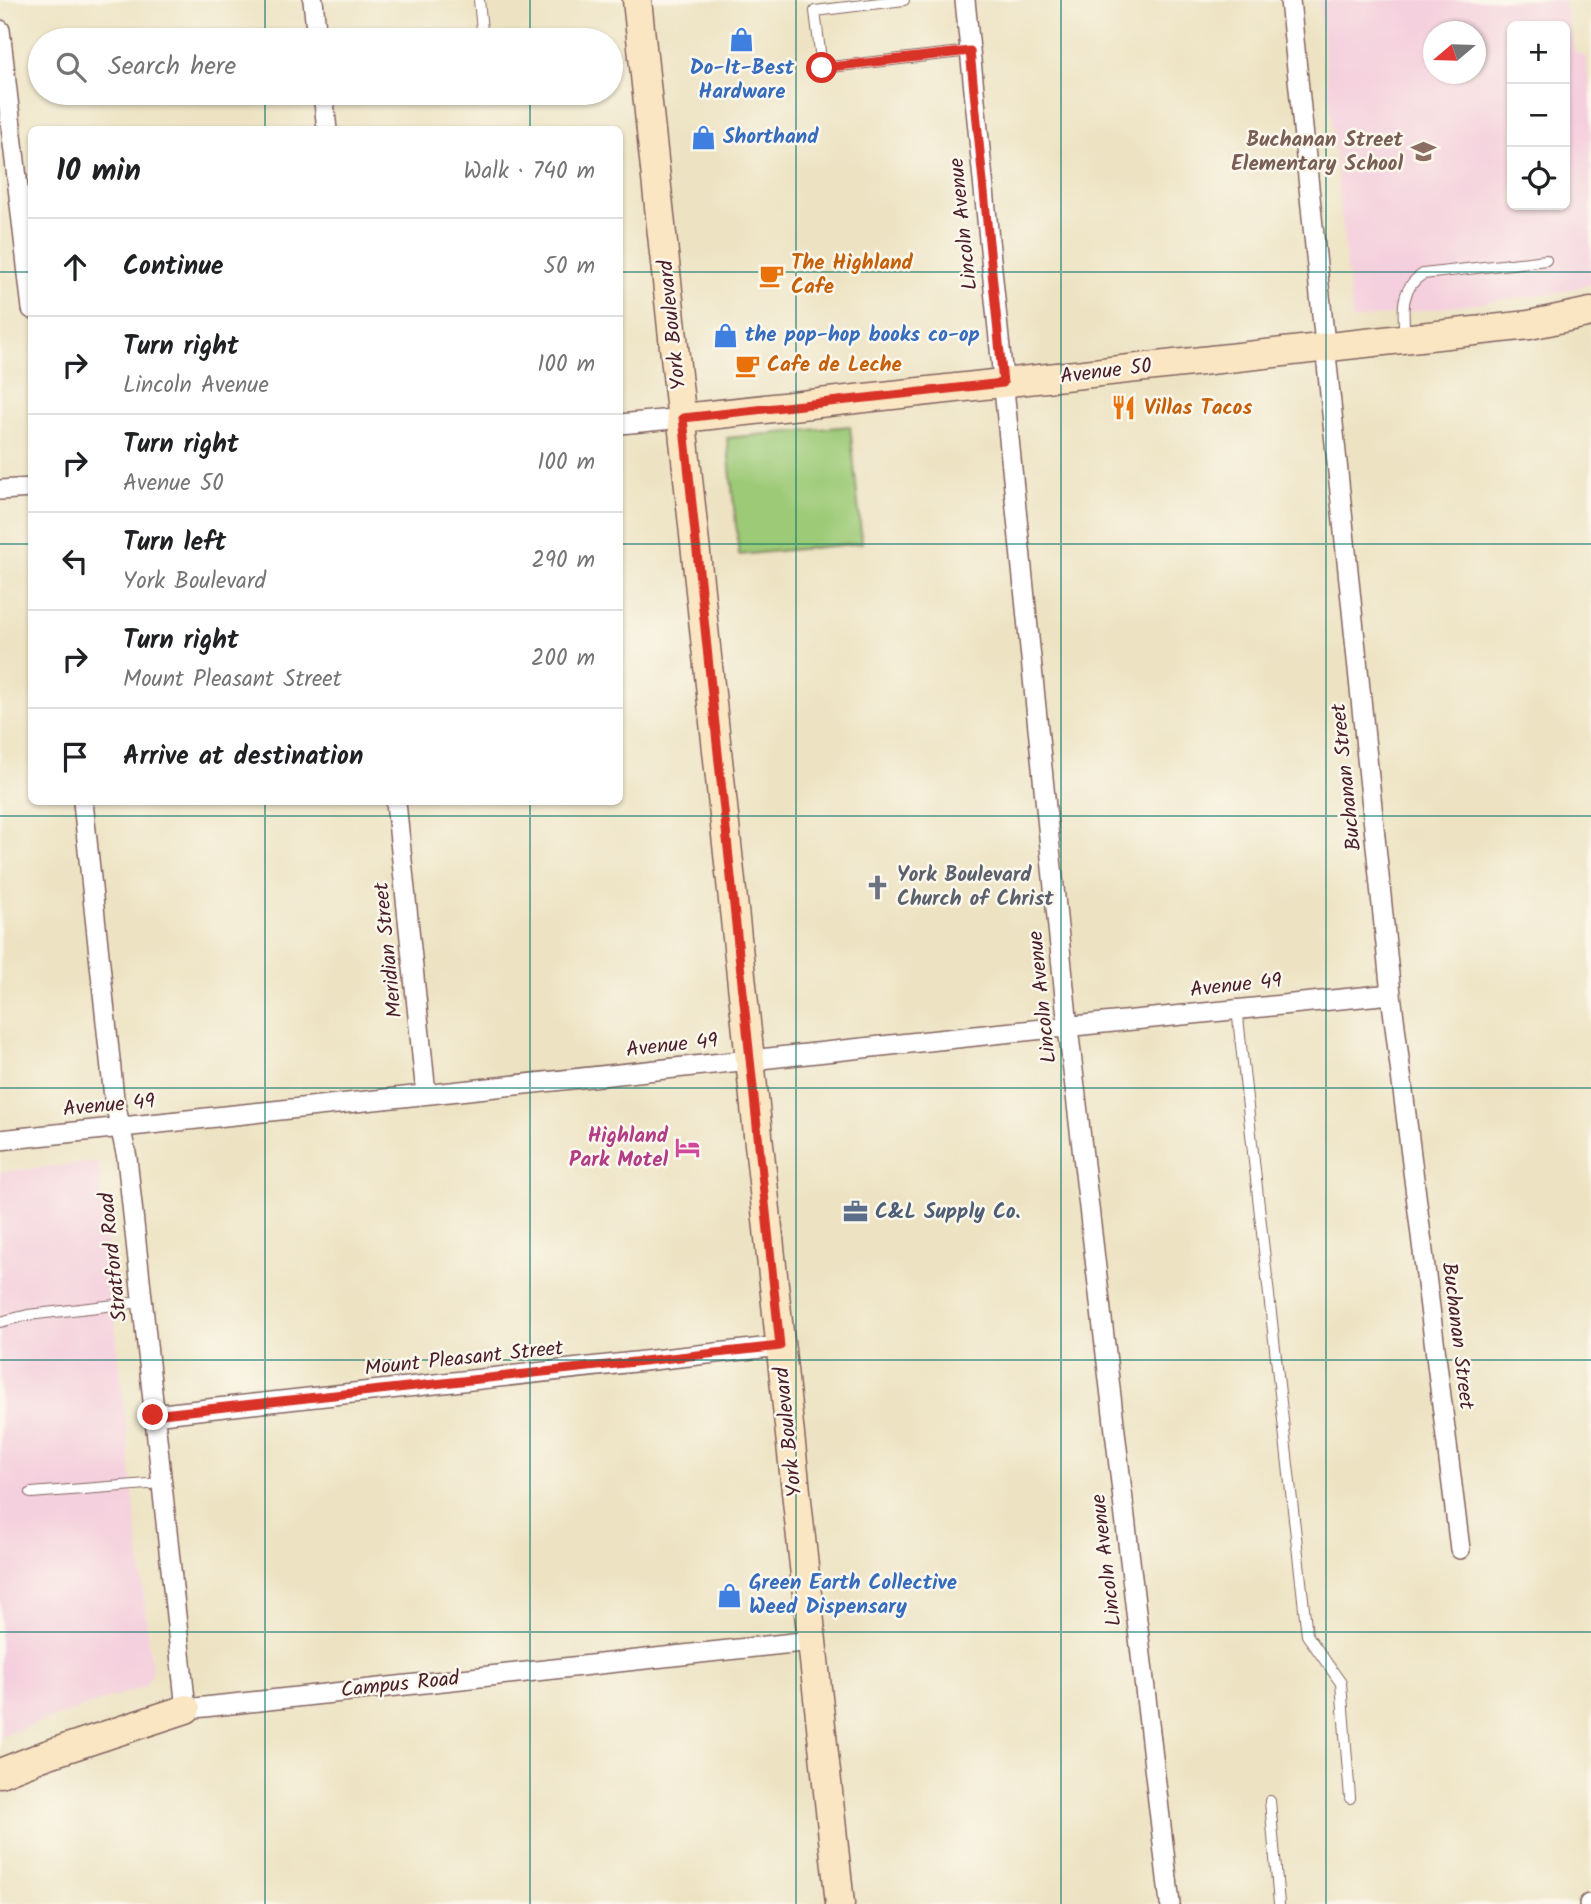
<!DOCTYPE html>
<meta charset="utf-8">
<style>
:root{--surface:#fff;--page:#f2f2f2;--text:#202124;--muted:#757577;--line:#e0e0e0}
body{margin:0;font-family:Kalam,sans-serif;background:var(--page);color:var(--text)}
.controls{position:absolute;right:21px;top:21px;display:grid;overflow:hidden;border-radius:10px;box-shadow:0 2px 5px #0004}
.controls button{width:63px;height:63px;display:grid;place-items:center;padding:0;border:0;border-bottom:2px solid var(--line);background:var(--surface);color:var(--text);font:35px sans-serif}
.compass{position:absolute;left:1423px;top:21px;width:63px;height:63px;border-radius:50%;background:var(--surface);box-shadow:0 2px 5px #0004;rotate:251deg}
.stop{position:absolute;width:21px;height:21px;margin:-16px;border:5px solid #d93025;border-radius:50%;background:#fff}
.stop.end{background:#d93025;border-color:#fff;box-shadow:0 2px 7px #0008}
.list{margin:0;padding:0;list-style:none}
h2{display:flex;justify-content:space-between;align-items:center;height:91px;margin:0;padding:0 28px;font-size:30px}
h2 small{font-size:23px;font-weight:400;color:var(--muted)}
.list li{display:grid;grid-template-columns:46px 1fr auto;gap:21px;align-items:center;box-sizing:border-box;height:98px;padding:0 28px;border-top:2px solid var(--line)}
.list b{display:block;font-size:26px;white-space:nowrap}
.list p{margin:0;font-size:23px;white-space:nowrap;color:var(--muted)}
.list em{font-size:23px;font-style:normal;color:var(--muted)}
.icon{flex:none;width:38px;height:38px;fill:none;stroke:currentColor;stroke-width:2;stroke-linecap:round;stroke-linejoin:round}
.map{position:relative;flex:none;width:1591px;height:1904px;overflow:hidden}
.search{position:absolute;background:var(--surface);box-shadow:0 2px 5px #0004;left:28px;top:28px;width:595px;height:77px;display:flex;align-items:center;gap:18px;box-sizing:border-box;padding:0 24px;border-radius:38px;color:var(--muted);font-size:26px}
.panel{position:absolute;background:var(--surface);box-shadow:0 2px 5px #0004;left:28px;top:126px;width:595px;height:679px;border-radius:10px}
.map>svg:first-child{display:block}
.built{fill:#f4cfdd;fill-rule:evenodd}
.park{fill:#9dca77;stroke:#747451;stroke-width:2}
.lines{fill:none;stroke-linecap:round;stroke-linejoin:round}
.lane-casing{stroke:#836460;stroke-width:12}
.street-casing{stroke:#836460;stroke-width:22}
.secondary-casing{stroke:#836460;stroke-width:31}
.lane{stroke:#fff;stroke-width:10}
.street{stroke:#fff;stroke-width:19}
.secondary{stroke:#fbe6c4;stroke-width:28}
.route{stroke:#d93025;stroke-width:9}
.grid{fill:none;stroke:#0f766e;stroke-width:2;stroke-opacity:0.55}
.labels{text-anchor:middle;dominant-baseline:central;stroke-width:5;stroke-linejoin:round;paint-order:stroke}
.shop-label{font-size:21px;font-weight:bold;fill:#366cbe;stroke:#fbf7ec;text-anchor:start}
.education-label{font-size:21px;font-weight:bold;fill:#785e54;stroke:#fbf7ec;text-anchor:end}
.street-label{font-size:21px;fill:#4a1f2b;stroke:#fbf7ec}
.food-label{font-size:21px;font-weight:bold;fill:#c56008;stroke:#fbf7ec;text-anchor:start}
.worship-label{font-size:21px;font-weight:bold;fill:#5b616d;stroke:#fbf7ec;text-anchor:start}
.hotel-label{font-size:21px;font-weight:bold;fill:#b23c85;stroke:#fbf7ec;text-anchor:end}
.service-label{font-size:21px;font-weight:bold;fill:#4e5e75;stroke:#fbf7ec;text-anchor:start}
</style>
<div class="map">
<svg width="1591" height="1904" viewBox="0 0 1591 1904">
<rect width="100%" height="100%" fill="#fbf7ec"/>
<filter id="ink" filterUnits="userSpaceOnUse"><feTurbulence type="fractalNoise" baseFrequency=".0143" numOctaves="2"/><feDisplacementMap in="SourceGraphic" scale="14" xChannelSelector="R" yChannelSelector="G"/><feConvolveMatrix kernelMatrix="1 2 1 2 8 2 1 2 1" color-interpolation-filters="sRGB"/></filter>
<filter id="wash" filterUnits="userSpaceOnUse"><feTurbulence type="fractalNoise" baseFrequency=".00686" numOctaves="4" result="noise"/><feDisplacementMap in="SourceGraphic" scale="28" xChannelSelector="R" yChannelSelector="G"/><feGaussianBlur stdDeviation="1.57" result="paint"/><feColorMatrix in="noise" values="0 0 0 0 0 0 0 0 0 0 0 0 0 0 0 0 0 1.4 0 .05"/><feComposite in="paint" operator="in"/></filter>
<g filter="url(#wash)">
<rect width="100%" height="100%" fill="#ede3c3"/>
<!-- built -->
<path class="built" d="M1319,0H1563L1575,52L1586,57L1591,100V284L1560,292L1352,320ZM1512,26H1565V205H1512ZM1434,32H1476V74H1434Z
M98,1162L152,1673L145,1686L0,1736V1172Z"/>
<!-- park -->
<path class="park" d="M850,426L862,543L739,555L727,438Z"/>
</g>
<g filter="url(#ink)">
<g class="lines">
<defs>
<path id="lane" d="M479,0L483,40
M904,0L815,11L822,68L970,51
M1405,338C1403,312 1399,289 1423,274L1546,260
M1237,1009L1307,1635L1341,1683L1350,1798
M0,1322L28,1315L141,1302
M31,1493L161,1483
M1270,1801L1279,1904"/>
<path id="street" d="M313,0L317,40
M965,0L1068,1027L1170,1904
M1290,0L1391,994L1460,1549
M0,30L32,309
M323,93L327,130
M620,424L683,418
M0,490L32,488
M83,802L114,1098L127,1158L186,1709L811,1641
M396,802L426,1094
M0,1140C464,1091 927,1039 1391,994
M153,1415L780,1346
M1589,1904H1591"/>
<path id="secondary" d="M637,0L840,1904
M683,418L1529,325L1591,312
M0,1773L46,1755L186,1709"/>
</defs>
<!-- lane casing -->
<use href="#lane" class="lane-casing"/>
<!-- street casing -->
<use href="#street" class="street-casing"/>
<!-- secondary casing -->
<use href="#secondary" class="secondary-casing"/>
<!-- lane -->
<use href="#lane" class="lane"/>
<!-- street -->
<use href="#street" class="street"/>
<!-- secondary -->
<use href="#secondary" class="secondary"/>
</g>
</g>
<g class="lines" filter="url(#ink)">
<!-- route -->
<path class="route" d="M153,1415L780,1346L683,418L1003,383L970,51L822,68"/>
</g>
<!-- grid -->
<path class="grid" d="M265,0V40M530,0V40M796,0V1904M1061,0V1904M1326,0V1904M265,93V130M530,93V130M0,272H32M620,272H1591M0,544H32M620,544H1591M265,802V1904M530,802V1904M0,816H1591M0,1088H1591M0,1360H1591M0,1632H1591"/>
<!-- icons -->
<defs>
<symbol id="shop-bare" viewBox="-9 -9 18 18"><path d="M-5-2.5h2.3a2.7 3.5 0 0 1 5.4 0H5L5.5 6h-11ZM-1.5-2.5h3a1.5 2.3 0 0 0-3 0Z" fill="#3f7fe0" stroke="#fbf7ec" stroke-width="2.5" paint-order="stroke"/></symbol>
<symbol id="school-bare" viewBox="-9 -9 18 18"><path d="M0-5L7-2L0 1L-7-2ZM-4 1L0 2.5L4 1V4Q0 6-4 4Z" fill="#8d6e63" stroke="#fbf7ec" stroke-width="2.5" paint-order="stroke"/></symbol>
<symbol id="cafe-bare" viewBox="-9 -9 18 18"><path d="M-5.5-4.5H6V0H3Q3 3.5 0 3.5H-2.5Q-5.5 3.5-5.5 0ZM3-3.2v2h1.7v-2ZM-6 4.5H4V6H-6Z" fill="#e8710a" stroke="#fbf7ec" stroke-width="2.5" paint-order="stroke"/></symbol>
<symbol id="restaurant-bare" viewBox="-9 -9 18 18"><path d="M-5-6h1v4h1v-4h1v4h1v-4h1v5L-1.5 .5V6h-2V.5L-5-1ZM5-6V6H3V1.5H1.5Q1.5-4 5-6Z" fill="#e8710a" stroke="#fbf7ec" stroke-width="2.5" paint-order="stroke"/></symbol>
<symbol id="church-bare" viewBox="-9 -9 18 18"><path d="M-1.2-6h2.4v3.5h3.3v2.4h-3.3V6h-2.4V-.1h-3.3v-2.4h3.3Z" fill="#6b7280" stroke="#fbf7ec" stroke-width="2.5" paint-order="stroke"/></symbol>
<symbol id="hotel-bare" viewBox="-9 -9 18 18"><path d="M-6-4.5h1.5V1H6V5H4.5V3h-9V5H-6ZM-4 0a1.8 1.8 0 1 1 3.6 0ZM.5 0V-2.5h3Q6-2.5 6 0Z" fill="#d1479c" stroke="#fbf7ec" stroke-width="2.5" paint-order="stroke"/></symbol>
<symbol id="office-bare" viewBox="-9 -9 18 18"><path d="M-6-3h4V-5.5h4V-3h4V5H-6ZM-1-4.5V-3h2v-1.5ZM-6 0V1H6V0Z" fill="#5c6f8a" stroke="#fbf7ec" stroke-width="2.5" paint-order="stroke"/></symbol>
</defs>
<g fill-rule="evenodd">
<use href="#shop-bare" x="724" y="22" width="35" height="35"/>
<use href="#shop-bare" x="686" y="120" width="35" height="35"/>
<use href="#school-bare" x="1406" y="134" width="35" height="35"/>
<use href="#cafe-bare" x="754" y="258" width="35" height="35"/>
<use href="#shop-bare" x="708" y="318" width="35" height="35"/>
<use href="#cafe-bare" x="730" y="348" width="35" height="35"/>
<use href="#restaurant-bare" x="1106" y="390" width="35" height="35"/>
<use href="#church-bare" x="860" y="870" width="35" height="35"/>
<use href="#hotel-bare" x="670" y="1130" width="35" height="35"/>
<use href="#office-bare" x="838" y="1194" width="35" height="35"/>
<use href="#shop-bare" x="712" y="1578" width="35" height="35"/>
</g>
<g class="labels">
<!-- shop labels -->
<g class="shop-label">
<text x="742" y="68" text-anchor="middle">Do-It-Best<tspan x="742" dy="24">Hardware</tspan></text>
<text x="723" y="137">Shorthand</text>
<text x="745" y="335">the pop-hop books co-op</text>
<text x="749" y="1583">Green Earth Collective<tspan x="749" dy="24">Weed Dispensary</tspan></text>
</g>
<!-- education labels -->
<g class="education-label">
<text x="1403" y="140">Buchanan Street<tspan x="1403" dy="24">Elementary School</tspan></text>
</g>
<!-- street labels -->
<g class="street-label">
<text transform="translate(964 224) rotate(-96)">Lincoln Avenue</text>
<text transform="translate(673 325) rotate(-96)">York Boulevard</text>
<text transform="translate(1106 372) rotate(-7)">Avenue 50</text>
<text transform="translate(1347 777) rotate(-96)">Buchanan Street</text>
<text transform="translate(389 950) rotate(-96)">Meridian Street</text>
<text transform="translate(1236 986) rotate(-6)">Avenue 49</text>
<text transform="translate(1043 997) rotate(-96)">Lincoln Avenue</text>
<text transform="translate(672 1046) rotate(-6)">Avenue 49</text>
<text transform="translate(109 1106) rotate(-5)">Avenue 49</text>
<text transform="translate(114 1257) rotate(-96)">Stratford Road</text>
<text transform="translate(1457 1336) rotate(83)">Buchanan Street</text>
<text transform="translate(464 1359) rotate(-6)">Mount Pleasant Street</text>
<text transform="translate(789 1432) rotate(-96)">York Boulevard</text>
<text transform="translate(1107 1560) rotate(-97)">Lincoln Avenue</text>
<text transform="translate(400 1685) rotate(-6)">Campus Road</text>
</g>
<!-- food labels -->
<g class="food-label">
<text x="791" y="263">The Highland<tspan x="791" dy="24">Cafe</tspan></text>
<text x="767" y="365">Cafe de Leche</text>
<text x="1144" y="408">Villas Tacos</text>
</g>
<!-- worship labels -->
<g class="worship-label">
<text x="897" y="875">York Boulevard<tspan x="897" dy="24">Church of Christ</tspan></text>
</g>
<!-- hotel labels -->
<g class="hotel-label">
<text x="668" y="1136">Highland<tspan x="668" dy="24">Park Motel</tspan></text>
</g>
<!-- service labels -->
<g class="service-label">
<text x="875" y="1212">C&amp;L Supply Co.</text>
</g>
</g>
</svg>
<div class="controls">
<button>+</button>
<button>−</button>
<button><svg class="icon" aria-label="locate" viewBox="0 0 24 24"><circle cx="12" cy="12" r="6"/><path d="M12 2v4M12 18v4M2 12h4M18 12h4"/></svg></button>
</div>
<svg class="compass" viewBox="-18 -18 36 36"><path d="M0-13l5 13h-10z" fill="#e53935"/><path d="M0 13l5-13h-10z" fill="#757577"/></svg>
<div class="stop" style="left:822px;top:68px"></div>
<div class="stop end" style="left:153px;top:1415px"></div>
<div class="search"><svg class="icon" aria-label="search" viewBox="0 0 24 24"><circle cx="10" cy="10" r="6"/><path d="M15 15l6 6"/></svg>Search here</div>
<section class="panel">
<h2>10 min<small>Walk · 740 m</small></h2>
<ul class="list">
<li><svg class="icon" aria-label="ahead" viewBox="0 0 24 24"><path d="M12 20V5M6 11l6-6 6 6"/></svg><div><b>Continue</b></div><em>50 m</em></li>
<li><svg class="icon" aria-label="right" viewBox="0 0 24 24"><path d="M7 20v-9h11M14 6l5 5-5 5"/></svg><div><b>Turn right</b><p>Lincoln Avenue</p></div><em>100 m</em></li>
<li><svg class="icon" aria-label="right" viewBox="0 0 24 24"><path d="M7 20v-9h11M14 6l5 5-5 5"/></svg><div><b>Turn right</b><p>Avenue 50</p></div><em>100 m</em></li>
<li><svg class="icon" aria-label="left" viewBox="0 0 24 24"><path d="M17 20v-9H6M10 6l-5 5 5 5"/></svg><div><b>Turn left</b><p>York Boulevard</p></div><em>290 m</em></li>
<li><svg class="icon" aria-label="right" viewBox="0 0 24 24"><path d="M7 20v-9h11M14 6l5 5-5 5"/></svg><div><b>Turn right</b><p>Mount Pleasant Street</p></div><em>200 m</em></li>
<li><svg class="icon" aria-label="arrive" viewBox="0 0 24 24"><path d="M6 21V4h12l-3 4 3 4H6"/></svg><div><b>Arrive at destination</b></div></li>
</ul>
</section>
</div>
